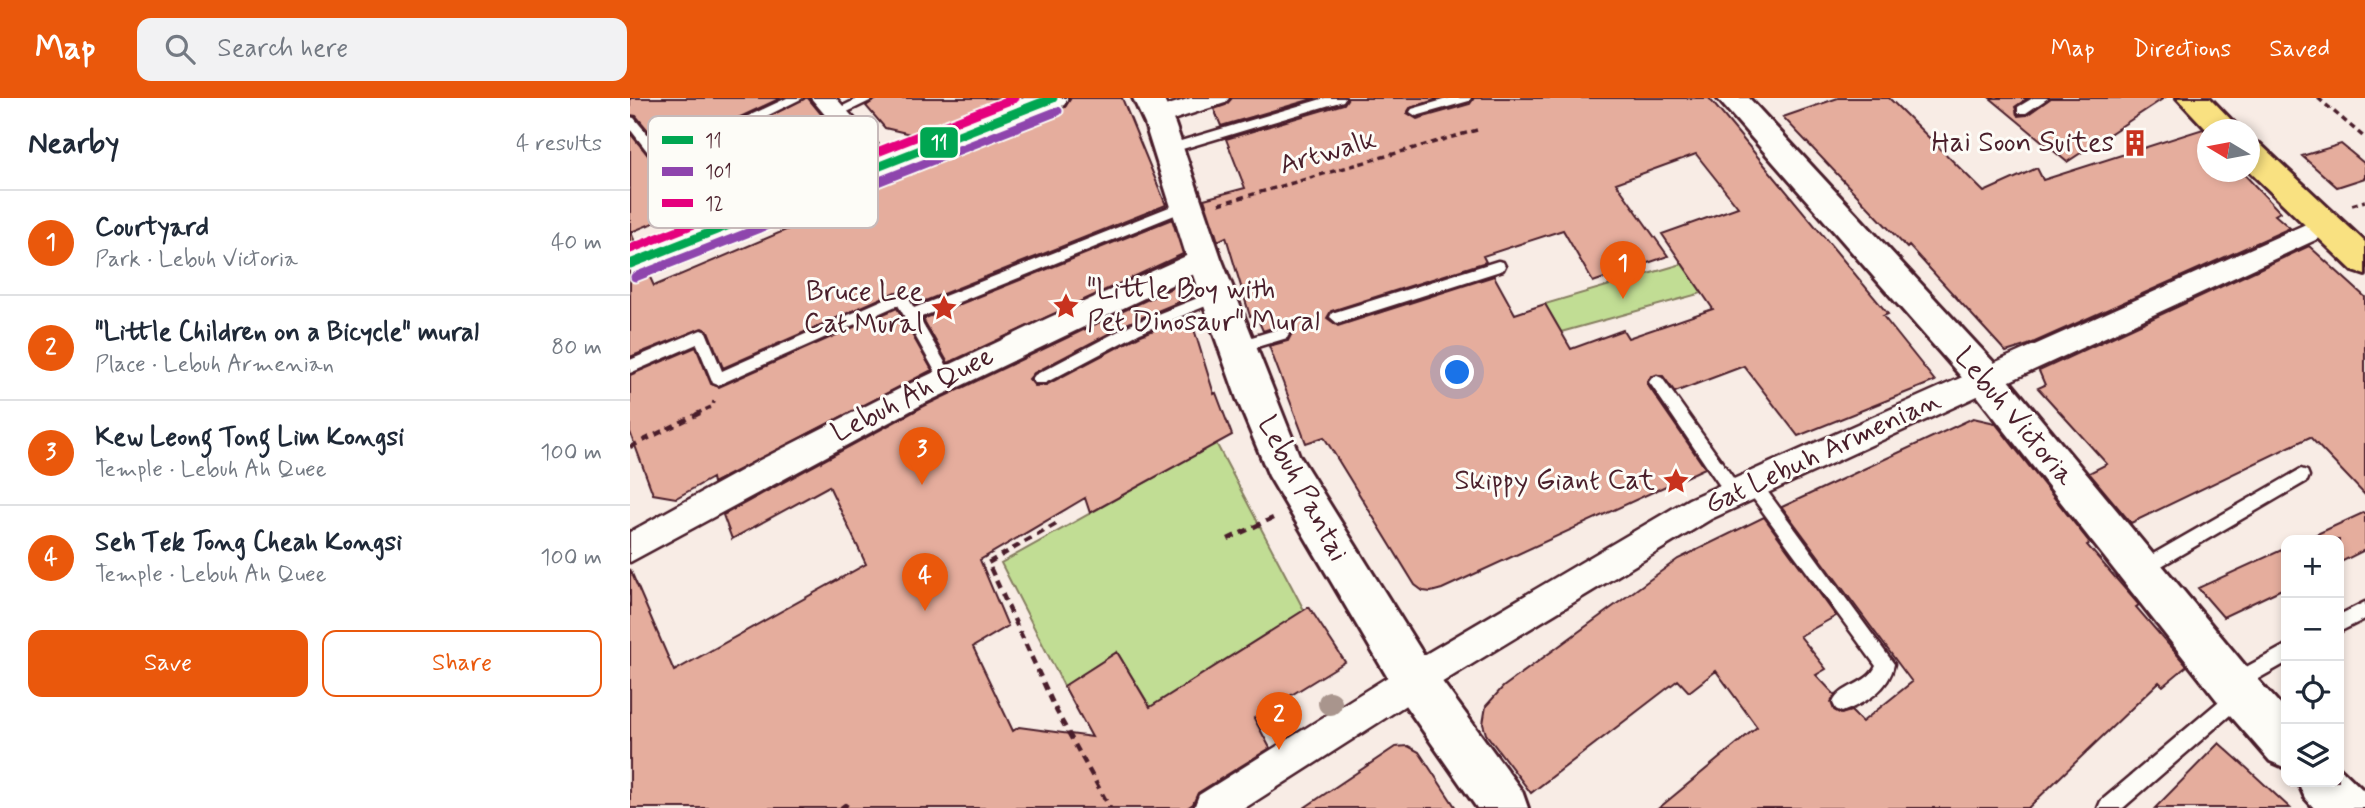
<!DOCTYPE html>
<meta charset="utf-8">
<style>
:root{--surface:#fff;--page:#f2f2f3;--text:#1f2937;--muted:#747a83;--line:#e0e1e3;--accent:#ea580c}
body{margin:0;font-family:Mynerve,sans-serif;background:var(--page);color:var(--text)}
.controls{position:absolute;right:21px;bottom:21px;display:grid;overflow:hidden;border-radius:14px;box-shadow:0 4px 10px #0003}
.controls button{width:63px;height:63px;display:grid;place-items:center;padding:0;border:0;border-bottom:2px solid var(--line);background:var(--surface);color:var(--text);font:35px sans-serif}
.compass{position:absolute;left:1567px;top:21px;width:63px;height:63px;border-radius:50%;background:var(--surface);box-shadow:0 4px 10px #0003;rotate:280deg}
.you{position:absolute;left:828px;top:275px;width:24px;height:24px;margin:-18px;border:5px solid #fff;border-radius:50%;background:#1a73e8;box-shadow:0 0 0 10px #1a73e833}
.badge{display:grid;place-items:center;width:46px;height:46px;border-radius:50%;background:var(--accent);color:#fff;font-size:23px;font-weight:700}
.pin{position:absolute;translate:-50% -58px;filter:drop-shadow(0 2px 4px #0008)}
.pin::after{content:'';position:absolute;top:37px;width:24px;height:21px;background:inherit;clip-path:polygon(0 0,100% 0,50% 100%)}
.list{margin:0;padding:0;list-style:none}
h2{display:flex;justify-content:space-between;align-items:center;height:91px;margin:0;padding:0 28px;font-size:30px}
h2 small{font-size:23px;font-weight:400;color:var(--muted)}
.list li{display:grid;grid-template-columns:46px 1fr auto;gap:21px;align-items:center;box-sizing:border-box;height:105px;padding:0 28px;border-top:2px solid var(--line)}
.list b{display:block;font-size:26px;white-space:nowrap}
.list p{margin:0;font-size:23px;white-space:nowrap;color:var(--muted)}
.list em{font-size:23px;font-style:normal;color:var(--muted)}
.actions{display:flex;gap:14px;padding:21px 28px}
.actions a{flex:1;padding:16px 0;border:2px solid var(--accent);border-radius:14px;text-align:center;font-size:24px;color:var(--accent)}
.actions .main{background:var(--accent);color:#fff}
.icon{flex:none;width:38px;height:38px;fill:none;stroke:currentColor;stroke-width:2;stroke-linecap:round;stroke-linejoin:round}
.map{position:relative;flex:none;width:1735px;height:710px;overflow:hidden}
header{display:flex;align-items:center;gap:42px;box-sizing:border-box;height:98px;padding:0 35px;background:var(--accent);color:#fff}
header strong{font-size:33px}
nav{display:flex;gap:38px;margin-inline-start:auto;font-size:24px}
.search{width:490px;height:63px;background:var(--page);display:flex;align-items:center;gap:18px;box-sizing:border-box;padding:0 24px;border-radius:14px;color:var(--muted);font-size:26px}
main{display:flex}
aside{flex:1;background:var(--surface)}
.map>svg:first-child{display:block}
.green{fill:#c1dd94;stroke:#867e60;stroke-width:2}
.building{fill:#e5ad9d;stroke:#4a1f2b;stroke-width:2;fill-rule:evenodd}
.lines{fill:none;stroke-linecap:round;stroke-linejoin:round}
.lane-casing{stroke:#4a1f2b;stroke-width:5}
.street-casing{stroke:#4a1f2b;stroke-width:5}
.secondary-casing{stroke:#4a1f2b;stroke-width:6}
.primary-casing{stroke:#4a1f2b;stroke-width:6}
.path-far1{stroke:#4a1f2b;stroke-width:3.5;stroke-dasharray:6 4.5;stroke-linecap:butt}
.path{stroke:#4a1f2b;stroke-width:4.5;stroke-dasharray:8 6;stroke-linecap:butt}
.lane{fill:#fdfcf7;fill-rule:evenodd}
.street{fill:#fdfcf7;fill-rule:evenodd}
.secondary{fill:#fdfcf7;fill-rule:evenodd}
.primary{fill:#f9e181;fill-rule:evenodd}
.bus-1-casing{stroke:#fdfcf7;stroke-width:13}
.bus-2-casing{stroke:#fdfcf7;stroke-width:13}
.bus-3-casing{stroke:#fdfcf7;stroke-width:13}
.bus-1{stroke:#00a651;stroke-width:9}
.bus-2{stroke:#8e44ad;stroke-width:9}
.bus-3{stroke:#e5007d;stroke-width:9}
.tree{fill:#a9958d}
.labels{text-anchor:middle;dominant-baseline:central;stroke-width:6;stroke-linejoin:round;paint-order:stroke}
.poi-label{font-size:28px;fill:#4a1f2b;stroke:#fdfcf7;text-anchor:end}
.street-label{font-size:28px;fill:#4a1f2b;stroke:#fdfcf7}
.key{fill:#fdfcf7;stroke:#c7baba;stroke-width:2}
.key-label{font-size:19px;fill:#4a1f2b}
.line-badge{stroke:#fdfcf7;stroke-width:2.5}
.badge-label{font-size:19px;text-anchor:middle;font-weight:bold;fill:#fff}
</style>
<header>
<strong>Map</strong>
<div class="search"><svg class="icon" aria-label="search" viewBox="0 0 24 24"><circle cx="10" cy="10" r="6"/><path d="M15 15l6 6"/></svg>Search here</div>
<nav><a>Map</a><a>Directions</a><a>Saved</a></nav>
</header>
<main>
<aside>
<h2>Nearby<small>4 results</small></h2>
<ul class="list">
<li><span class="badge">1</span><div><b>Courtyard</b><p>Park · Lebuh Victoria</p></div><em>40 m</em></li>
<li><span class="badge">2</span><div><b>&quot;Little Children on a Bicycle&quot; mural</b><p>Place · Lebuh Armenian</p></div><em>80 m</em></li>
<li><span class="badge">3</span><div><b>Kew Leong Tong Lim Kongsi</b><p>Temple · Lebuh Ah Quee</p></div><em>100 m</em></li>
<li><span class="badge">4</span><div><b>Seh Tek Tong Cheah Kongsi</b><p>Temple · Lebuh Ah Quee</p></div><em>100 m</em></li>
</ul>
<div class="actions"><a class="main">Save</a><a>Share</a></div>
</aside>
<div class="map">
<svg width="1735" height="710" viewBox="0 0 1735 710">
<rect width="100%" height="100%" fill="#f8ece5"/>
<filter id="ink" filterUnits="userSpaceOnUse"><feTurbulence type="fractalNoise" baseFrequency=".0143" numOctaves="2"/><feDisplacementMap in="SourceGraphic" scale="14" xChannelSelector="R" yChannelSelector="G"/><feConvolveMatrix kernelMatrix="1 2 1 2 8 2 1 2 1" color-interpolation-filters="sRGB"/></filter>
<g filter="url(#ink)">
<!-- green -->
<path class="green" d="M1052,166L1072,195L931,234L915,206Z
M586,345L674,512L521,610L487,554L434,588L371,465Z"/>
<!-- building -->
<path class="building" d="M0,0H151L46,49L31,48L6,18L0,17Z
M175,0H178L201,28L183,60L1,134L6,147L0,149V35L21,61L53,62Z
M248,0H387L289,38L255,30L236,8Z
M441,0H492L536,107L285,207L278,195L265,194L93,270L78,233L72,230L0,259V181L18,175L24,188L215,107L211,98L435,9Z
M602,0H686L591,28L584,11L596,7Z
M718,0H811L780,10L777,15L787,21L840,6L844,0H1079L1258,216L1253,218L1305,283L1168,338L1114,268L1045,294L1033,278H1021L1017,286L1075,370L812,491L801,494L793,493L785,487L694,339L676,345L639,248L658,243L662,235L651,227L633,233L626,217L620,218L596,139L588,143L574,101L615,90L596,41L714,6ZM1066,56L1108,109L1032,136L1083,211L998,240L993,232L941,251L915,206L885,216L864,178L708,228L697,220L701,213L856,164L853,158L933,132L963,184L1038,158L986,85Z
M1208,0H1259L1354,94L1407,70L1413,82L1573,31L1578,35V74H1612L1650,114L1645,117L1660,130L1398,247L1376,254L1279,148L1277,150L1153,19Z
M1360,0H1398L1385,9L1388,18L1397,17L1421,0H1534L1437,64Z
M1711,46L1735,66V80L1707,89L1672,58Z
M542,121L553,156L318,265L293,221Z
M1679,148L1735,199V397L1680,339L1501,425L1459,375L1477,366L1408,290L1415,287L1409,273Z
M552,185L561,199L499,225L404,275L399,281L405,288L416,287L511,237L560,218L584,296L586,295L602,337L460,415L455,400L350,462L378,528L343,549L383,633L389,629L462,639L434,588L487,554L520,609L679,509L715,564L624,620L640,650L568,695L563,706L557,710H0V471L44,573L236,466L199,388L102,441L93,417L294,308Z
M267,210L302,272L83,385L82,380L46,400L23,396L0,334V277L66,249L81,286L89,289Z
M1343,320L1365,325L1460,445L1457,447L1509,507L1506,509L1557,568L1533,588L1529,584L1398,710H1029L1127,629L1086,573L1059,594L1048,582L901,695L856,636L853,626L856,608L873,589L1048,461L1134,419L1206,518L1170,538L1196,571L1186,577L1205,597L1201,604L1204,612L1211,616L1221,613L1232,624L1282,584L1152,409Z
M1735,414V452L1709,465V442H1674Z
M1656,450V489L1593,519L1568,490Z
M1589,645L1619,672L1660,710H1525Z
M778,648L789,654L826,710H674L765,649Z"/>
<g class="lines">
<defs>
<path id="lane" d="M157,0H173L52,60L21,58L0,31V19L4,20L30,51L46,52Z
M229,0H246L211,17H203L201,14Z
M695,0H715L713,3L539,55L533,51L534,48Z
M820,0H841L839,3L786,18L780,14L782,11Z
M1403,0H1418L1396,15H1388V9Z
M557,102L564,107L562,110L289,220L324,280L316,286L311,284L268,207L88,287L83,285L67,246L0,275V262L71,232L76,234L92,273L266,196H276L284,210Z
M868,163L873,164L875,168L873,172L707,225L700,219L702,215Z
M588,192L595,197L593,201L510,235L415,285H405L402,281L405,277L500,227Z
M652,230L659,236L657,240L607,255L600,249L602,245Z
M1027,278L1032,280L1111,391L1113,396L1111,401L1105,403L1099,401L1022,288L1019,284L1022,280Z
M1671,371L1677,373L1679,378L1677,383L1516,477L1510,480L1504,477L1502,472L1504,467Z
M1123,380L1129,382L1264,566C1259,592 1235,605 1212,614L1206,611L1203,605C1210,587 1238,587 1246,568L1117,392L1115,387L1117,382Z
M1735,504V521L1709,534V517Z
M1656,547V565L1612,590L1618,598L1615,604L1493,710H1468L1471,703L1601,593L1595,585L1598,579Z"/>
<path id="street" d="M181,0H206L259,60L262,66L259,72L250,75L241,72Z
M561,0H599L595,5L527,27L519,25L515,19L519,13Z
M1696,117L1705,119L1709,126L1705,133L1081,421L796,594L615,710H564L569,697L772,570L1059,401Z
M574,150L583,153L587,160L583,167L293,306L0,464V434L130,362L273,289L418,220Z"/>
<path id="secondary" d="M394,0H438L434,7L0,179V152Z
M503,0H533L545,26L591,160L669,357L800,567L892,693L898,710H847L768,597L639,378L607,301L557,160L515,26Z
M1087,0H1119L1368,269L1618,571L1656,613V670L1640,663L1586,601L1342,291Z
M1709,669L1734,693L1735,710H1684L1675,700L1668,684H1709Z"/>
<path id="primary" d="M1547,0H1580L1611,32H1577Z
M1619,43L1630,46L1735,144V177L1723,173L1619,73Z"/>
</defs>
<!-- lane casing -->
<use href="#lane" class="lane-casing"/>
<!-- street casing -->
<use href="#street" class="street-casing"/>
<!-- secondary casing -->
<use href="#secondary" class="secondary-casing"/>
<!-- primary casing -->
<use href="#primary" class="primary-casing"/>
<!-- path-far1 -->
<path class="path-far1" d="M1688,0L1735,40
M589,106L847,32
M1722,107L1735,103
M66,316L83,308L84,303"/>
<!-- path -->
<path class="path" d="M0,349L70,315
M426,426L358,465L427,614L480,710
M598,441L643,420
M211,710L215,707L219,710"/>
<!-- lane -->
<use href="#lane" class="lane"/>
<!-- street -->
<use href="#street" class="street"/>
<!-- secondary -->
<use href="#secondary" class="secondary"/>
<!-- primary -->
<use href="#primary" class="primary"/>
<defs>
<path id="bus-1" d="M0,166L423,0"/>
<path id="bus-2" d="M5,179L428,13"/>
<path id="bus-3" d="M0,151L385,0"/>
</defs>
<!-- bus-1 casing -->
<use href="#bus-1" class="bus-1-casing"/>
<!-- bus-2 casing -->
<use href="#bus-2" class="bus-2-casing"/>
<!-- bus-3 casing -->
<use href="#bus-3" class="bus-3-casing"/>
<!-- bus-1 -->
<use href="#bus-1" class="bus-1"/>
<!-- bus-2 -->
<use href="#bus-2" class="bus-2"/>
<!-- bus-3 -->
<use href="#bus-3" class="bus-3"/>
</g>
<!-- trees -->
<circle class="tree" cx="700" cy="605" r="12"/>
</g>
<!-- icons -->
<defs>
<symbol id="building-bare" viewBox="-9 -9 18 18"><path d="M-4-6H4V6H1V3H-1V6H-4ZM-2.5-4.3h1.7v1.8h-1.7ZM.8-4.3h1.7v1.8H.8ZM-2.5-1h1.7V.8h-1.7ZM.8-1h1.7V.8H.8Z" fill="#c8321e" stroke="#fdfcf7" stroke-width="2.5" paint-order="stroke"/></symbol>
<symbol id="sight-bare" viewBox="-9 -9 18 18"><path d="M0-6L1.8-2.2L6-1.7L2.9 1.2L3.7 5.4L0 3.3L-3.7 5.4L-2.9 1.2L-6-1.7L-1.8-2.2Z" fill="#c8321e" stroke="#fdfcf7" stroke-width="2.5" paint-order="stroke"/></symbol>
</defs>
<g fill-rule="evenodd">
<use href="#building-bare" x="1486" y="26" width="38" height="38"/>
<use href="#sight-bare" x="417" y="189" width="38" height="38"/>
<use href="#sight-bare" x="295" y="191" width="38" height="38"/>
<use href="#sight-bare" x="1027" y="364" width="38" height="38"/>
</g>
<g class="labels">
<!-- poi labels -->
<g class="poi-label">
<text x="1484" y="45">Hai Soon Suites</text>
<text x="457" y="192" text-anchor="start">"Little Boy with<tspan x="457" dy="32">Pet Dinosaur" Mural</tspan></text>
<text x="293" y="194">Bruce Lee<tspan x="293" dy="32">Cat Mural</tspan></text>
<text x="1025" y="383">Skippy Giant Cat</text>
</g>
<!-- street labels -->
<g class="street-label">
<text transform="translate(698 55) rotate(-16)">Artwalk</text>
<text transform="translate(283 297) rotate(-27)">Lebuh Ah Quee</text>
<text transform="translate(1384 319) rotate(50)">Lebuh Victoria</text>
<text transform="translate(1193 355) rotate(-25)">Gat Lebuh Armenian</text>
<text transform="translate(672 391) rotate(62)">Lebuh Pantai</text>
</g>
</g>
<!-- legend -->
<rect x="18" y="18" width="230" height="112" rx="10" class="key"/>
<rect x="32" y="38" width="31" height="8" fill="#00a651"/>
<rect x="32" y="69" width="31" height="9" fill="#8e44ad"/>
<rect x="32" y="101" width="31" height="8" fill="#e5007d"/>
<g class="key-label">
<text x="75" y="49">11</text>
<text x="75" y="80">101</text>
<text x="75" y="112">12</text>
</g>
<rect class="line-badge" x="289" y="28" width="40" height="33" rx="7" fill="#00a651"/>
<g class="badge-label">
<text x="309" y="51">11</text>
</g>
</svg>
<div class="controls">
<button>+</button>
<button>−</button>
<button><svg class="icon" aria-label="locate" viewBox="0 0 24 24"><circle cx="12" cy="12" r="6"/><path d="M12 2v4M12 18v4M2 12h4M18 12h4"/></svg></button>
<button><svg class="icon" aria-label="layers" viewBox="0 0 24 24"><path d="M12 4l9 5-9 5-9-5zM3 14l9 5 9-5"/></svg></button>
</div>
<svg class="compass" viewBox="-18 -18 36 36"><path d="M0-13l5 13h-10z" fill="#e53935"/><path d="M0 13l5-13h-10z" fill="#747a83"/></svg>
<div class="you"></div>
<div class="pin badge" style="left:993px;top:201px">1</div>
<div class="pin badge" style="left:649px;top:652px">2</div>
<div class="pin badge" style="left:292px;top:387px">3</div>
<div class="pin badge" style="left:295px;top:513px">4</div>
</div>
</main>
